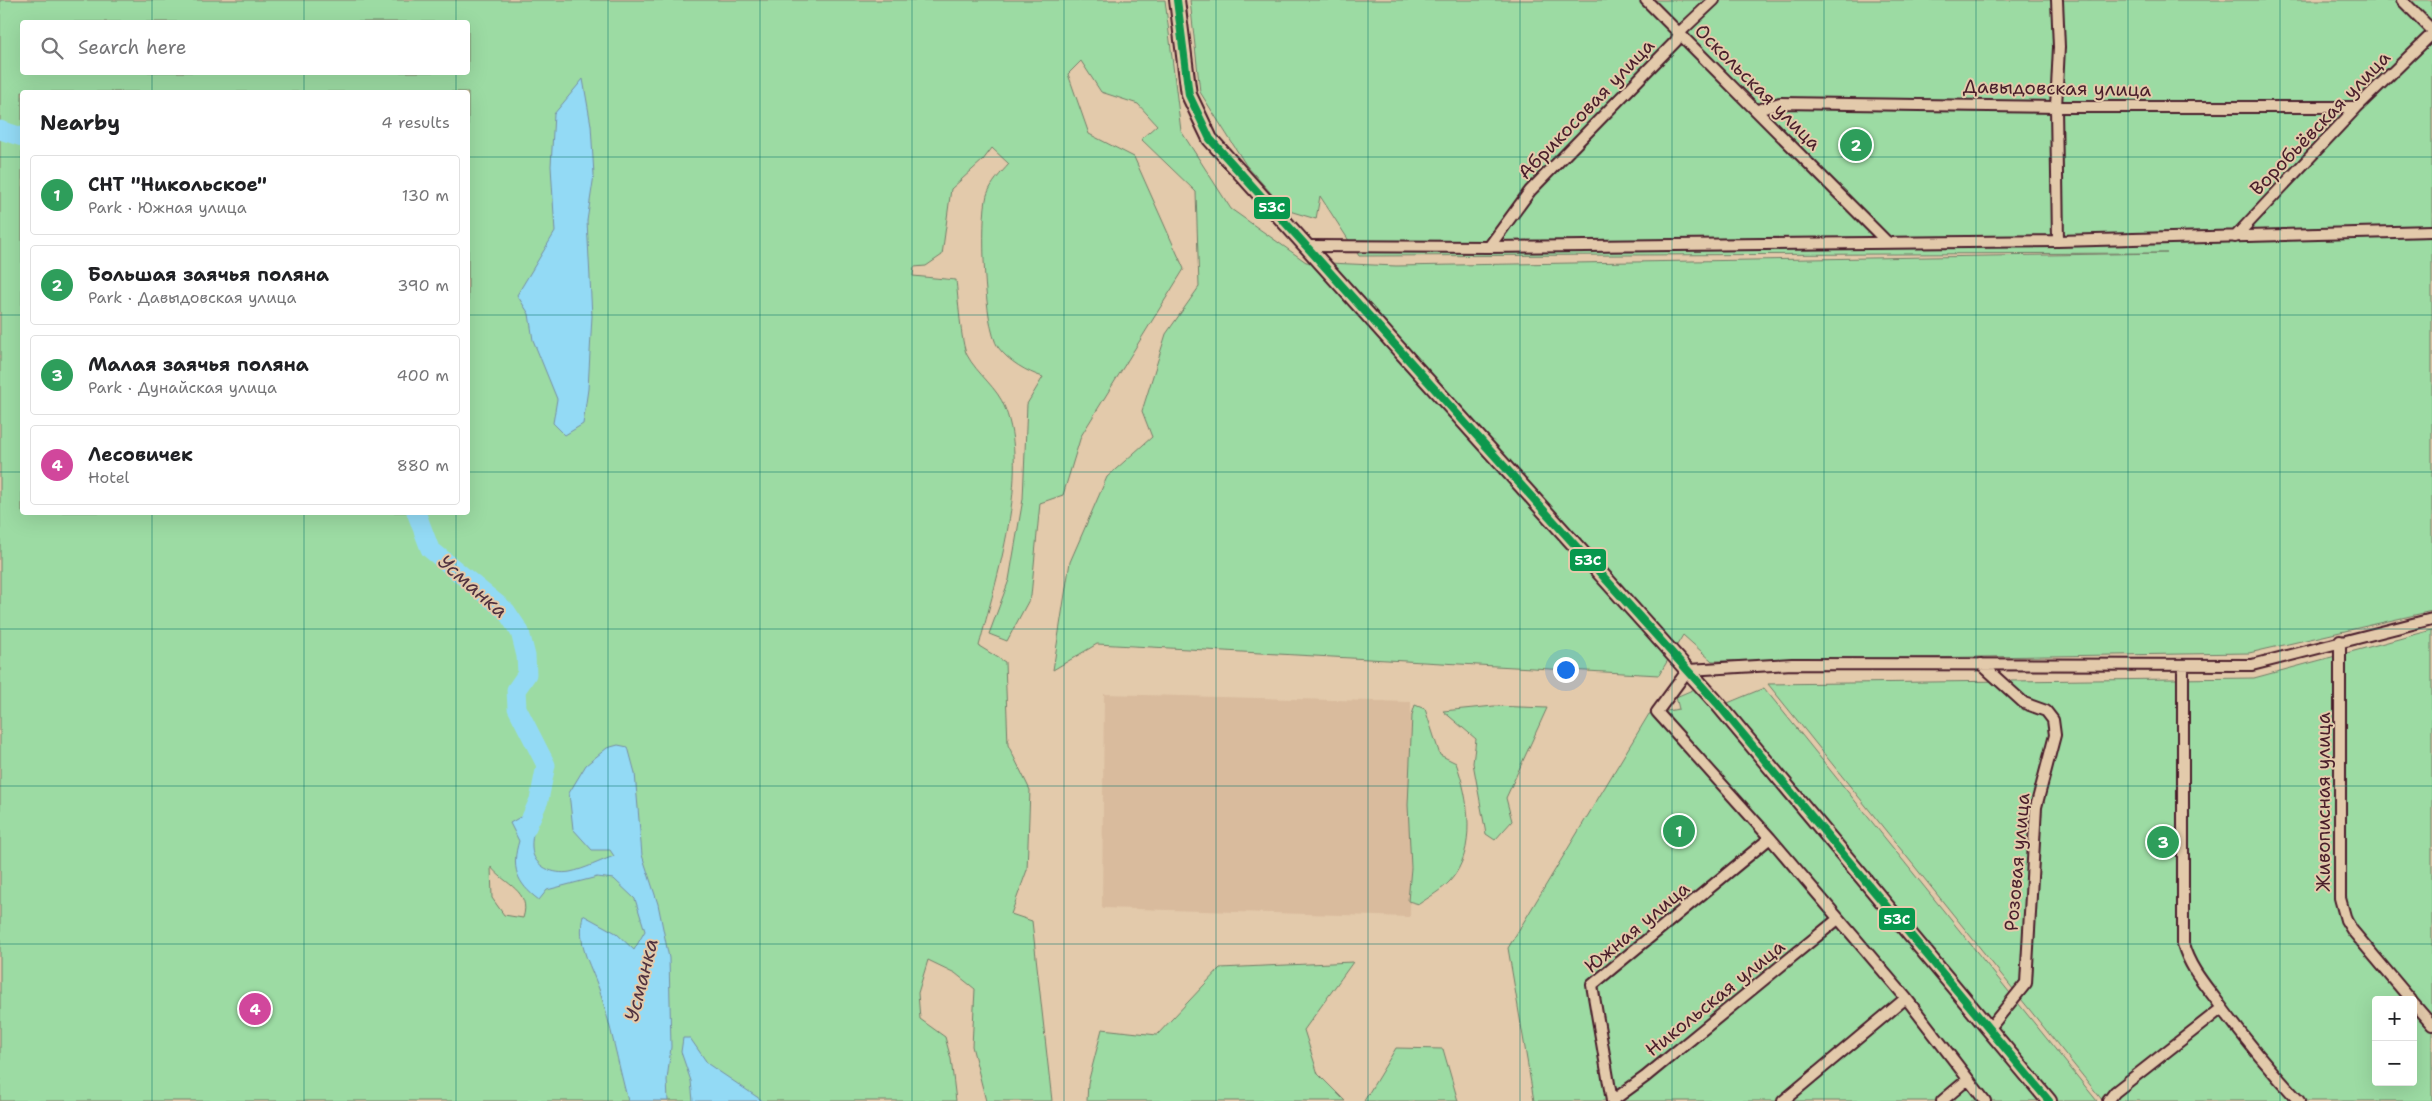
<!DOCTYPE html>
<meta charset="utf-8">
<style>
:root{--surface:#fff;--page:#f6f6f6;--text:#202124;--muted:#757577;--line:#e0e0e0;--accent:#b45309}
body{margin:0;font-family:"Shantell Sans",sans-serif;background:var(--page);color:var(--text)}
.controls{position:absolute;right:15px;bottom:15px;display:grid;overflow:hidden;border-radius:5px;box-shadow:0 5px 20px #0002}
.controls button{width:45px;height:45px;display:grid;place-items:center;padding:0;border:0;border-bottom:1px solid var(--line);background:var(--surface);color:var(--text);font:25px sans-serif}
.you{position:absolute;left:1565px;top:669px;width:18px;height:18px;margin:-12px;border:4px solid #fff;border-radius:50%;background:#1a73e8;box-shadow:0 0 0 8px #1a73e833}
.badge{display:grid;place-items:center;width:32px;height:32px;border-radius:50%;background:var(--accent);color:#fff;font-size:16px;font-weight:700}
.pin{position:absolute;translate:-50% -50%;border:2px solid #fff;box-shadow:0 1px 5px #0006}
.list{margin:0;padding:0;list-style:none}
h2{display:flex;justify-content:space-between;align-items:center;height:65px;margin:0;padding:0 20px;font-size:21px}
h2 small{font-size:16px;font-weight:400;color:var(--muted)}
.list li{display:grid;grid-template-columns:32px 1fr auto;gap:15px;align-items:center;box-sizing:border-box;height:80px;margin:0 10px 10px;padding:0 10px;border:1px solid var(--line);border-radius:5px}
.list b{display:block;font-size:19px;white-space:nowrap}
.list p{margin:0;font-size:16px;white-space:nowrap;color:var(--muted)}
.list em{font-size:16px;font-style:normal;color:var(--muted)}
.icon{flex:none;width:28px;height:28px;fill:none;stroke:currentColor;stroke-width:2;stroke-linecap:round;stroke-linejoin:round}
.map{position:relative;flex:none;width:2432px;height:1101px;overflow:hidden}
.search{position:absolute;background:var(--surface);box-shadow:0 5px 20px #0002;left:20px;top:20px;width:450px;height:55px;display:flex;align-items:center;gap:12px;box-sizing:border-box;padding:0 18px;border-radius:5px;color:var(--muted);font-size:19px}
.panel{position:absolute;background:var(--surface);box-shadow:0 5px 20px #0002;left:20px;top:90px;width:450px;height:425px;border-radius:5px}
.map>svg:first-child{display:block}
.built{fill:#d9bb9d}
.green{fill:#9cdba3;stroke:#737d67;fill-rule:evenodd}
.water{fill:#93daf5;stroke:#768fa4}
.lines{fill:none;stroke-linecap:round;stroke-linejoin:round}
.river{stroke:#93daf5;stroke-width:19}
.street-casing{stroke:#4a1f2b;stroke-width:14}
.secondary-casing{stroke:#4a1f2b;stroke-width:18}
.street{stroke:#e3caab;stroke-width:10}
.secondary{stroke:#e3caab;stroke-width:14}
.bus-1-casing{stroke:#e3caab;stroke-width:11}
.bus-1{stroke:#07984d;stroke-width:8}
.grid{fill:none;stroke:#0f766e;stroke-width:1;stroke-opacity:0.55}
.labels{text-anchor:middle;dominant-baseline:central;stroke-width:4;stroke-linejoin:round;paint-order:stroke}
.street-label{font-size:19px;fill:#4a1f2b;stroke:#e3caab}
.water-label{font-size:20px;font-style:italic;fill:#51323f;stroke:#e3caab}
.line-badge{stroke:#e3caab;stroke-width:2}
.badge-label{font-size:14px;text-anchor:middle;font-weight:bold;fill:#fff}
</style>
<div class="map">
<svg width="2432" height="1101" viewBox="0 0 2432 1101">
<rect width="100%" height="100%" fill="#e3caab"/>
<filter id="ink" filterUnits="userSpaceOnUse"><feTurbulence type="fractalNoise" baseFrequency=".02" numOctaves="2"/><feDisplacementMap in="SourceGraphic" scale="10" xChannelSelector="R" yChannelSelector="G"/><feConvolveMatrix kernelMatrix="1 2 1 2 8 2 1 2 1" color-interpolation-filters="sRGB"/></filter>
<g filter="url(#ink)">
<!-- built -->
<path class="built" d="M1104,694L1411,702L1410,917L1102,908Z"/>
<!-- green -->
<path class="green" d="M0,0H1165L1181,131L1231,209L1306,262L1396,266L2167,253L1359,256L1320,196L1316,219L1286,210L1246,165L1200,92L1190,0H2432V611L2249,653L1712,661L1683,635L1659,675L1097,644L1053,670L1070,562L1107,477L1152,437L1142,411L1166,334L1199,287L1196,192L1141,139L1157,125L1138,104L1101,92L1081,61L1068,74L1089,134L1134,157L1184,269L1081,436L1063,495L1040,503L1031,596L1007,641L989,634L1009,580L1023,499L1027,404L1043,377C1027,372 1008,361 998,347C984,327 980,220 987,195C991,183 1001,173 1009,164L992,148L983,160L951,189L942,255L926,266L914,267L913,276L956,280C958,296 961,344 967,355C977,374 998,388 1005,408C1031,473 996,580 979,646L1005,662L1008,745L1030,790L1027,870L1011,914L1032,921L1052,1101H986L972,1046L975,989L955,973L928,960L918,993L920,1019L945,1037L951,1059L956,1101H0ZM22,22H468V72H22ZM22,92H468V512H22ZM491,867C505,885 532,891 523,918L504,915L492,898Z
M2432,630V1101H2103L1768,684L2254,678ZM2376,1000H2413V1082H2376Z
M1697,688L1718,707L1764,688L2097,1101H1534L1508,948L1649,714L1679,709L1676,697Z
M1415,705L1425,709L1440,755L1456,763C1469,798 1477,851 1450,881C1442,890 1429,897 1419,904L1408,901L1411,868L1408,805L1412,715Z
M1494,706L1547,708L1506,798L1512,821L1495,840L1486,834L1473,763L1476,739L1443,711Z
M1353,962L1304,1030L1318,1074L1345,1101H1087L1088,1083L1102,1029L1157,1035L1220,968Z
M1396,1048L1443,1049L1458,1101H1364Z"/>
<!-- water -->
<path class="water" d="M583,79L591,125L594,175L587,221L592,316L588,389L583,424L565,435L553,423L557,399L533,340L529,314L517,295L555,232L551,166L554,114Z
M618,745L628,747L635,773L642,855L658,904L669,958L671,1047L667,1080L668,1101H628C618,1064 611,1025 599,989C589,961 577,946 583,915L616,933L634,950L645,931L635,899L614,879L597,877L547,890L539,900C516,883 511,867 519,841L510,823L522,816L532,804L542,806C537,819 531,834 532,848C533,867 554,875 570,872C585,869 600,861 614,856L610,850H592L573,829L569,793L586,765L607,748Z
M683,1038H690L708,1064L763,1101H693L691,1081L681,1052Z"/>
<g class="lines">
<!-- river -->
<path class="river" d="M0,130L22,137
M416,512L430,549L506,611L520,632L526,656L527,674L516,690L517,708L546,765L539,800L526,829"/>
<defs>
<path id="street" d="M1646,0L1887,242
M2057,0L2059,47L2056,107L2058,241
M2402,0L2432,30
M1758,110L1780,103L2056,107H2357
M2235,237L2357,107L2432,34
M1306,246L1489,247L2058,241L2432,231
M1489,247L1530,191L1676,41L1679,33L1714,0
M2340,641V898L2346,920L2352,930L2411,1000
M1981,664L2024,703L2046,711L2053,720L2055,735L2036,807L2026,983L1989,1029
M2183,666V944C2189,965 2201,980 2214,997C2240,1033 2268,1068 2299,1101
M2413,1003L2432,1025
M1612,1101L1592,985L1770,838
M1612,1101L1645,1077L1838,919
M1783,1101L1906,998
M1942,1101L1967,1080
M1985,1101L1906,998L1770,838L1657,712L1688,670L1792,664L2252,665L2432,619
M2108,1101L2115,1092L2222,1008"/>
<path id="secondary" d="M1177,0L1189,95L1210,139L1717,703L2049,1101"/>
</defs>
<!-- street casing -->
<use href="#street" class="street-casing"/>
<!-- secondary casing -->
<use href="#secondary" class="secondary-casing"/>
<!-- street -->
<use href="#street" class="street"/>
<!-- secondary -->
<use href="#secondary" class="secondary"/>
<defs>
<path id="bus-1" d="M1177,0L1189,95L1210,139L1717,703L2049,1101"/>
</defs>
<!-- bus-1 casing -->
<use href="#bus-1" class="bus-1-casing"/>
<!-- bus-1 -->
<use href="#bus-1" class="bus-1"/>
</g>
</g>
<!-- grid -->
<path class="grid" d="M152,0V22M304,0V22M456,0V22M608,0V1101M760,0V1101M912,0V1101M1064,0V1101M1216,0V1101M1368,0V1101M1520,0V1101M1672,0V1101M1824,0V1101M1976,0V1101M2128,0V1101M2280,0V1101M152,72V92M304,72V92M456,72V92M0,157H22M468,157H2432M0,315H22M468,315H2432M0,472H22M468,472H2432M152,512V1101M304,512V1101M456,512V1101M0,629H2432M0,786H2432M0,944H2432"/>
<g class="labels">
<!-- street labels -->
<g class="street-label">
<text transform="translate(1758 87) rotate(45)">Оскольская улица</text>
<text transform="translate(2057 88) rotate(1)">Давыдовская улица</text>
<text transform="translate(1586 109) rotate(-46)">Абрикосовая улица</text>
<text transform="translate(2320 123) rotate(-46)">Воробьёвская улица</text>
<text transform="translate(2323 802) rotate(-90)">Живописная улица</text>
<text transform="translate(2017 862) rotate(-85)">Розовая улица</text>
<text transform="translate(1637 927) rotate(-40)">Южная улица</text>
<text transform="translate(1715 998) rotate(-39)">Никольская улица</text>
</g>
<!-- water labels -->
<g class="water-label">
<text transform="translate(473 586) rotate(41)">Усманка</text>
<text transform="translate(641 980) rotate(-76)">Усманка</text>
</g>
</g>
<g class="line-badge">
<rect x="1253" y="196" width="38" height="24" rx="5" fill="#07984d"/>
<rect x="1569" y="548" width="38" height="24" rx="5" fill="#07984d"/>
<rect x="1878" y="907" width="38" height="24" rx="5" fill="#07984d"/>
</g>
<g class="badge-label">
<text x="1272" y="212">53С</text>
<text x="1588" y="565">53С</text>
<text x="1897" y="924">53С</text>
</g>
</svg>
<div class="controls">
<button>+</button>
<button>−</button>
</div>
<div class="you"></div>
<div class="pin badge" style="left:1679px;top:831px;background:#2e9e5b">1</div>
<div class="pin badge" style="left:1856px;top:145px;background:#2e9e5b">2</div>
<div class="pin badge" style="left:2163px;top:842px;background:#2e9e5b">3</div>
<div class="pin badge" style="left:255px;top:1009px;background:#d1479c">4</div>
<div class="search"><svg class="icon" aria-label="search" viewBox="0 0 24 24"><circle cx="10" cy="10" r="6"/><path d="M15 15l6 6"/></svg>Search here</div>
<section class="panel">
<h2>Nearby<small>4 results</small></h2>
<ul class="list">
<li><span class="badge" style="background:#2e9e5b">1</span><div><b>СНТ &quot;Никольское&quot;</b><p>Park · Южная улица</p></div><em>130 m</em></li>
<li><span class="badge" style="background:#2e9e5b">2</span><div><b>Большая заячья поляна</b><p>Park · Давыдовская улица</p></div><em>390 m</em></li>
<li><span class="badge" style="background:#2e9e5b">3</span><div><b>Малая заячья поляна</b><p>Park · Дунайская улица</p></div><em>400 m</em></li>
<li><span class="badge" style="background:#d1479c">4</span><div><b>Лесовичек</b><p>Hotel</p></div><em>880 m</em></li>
</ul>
</section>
</div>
